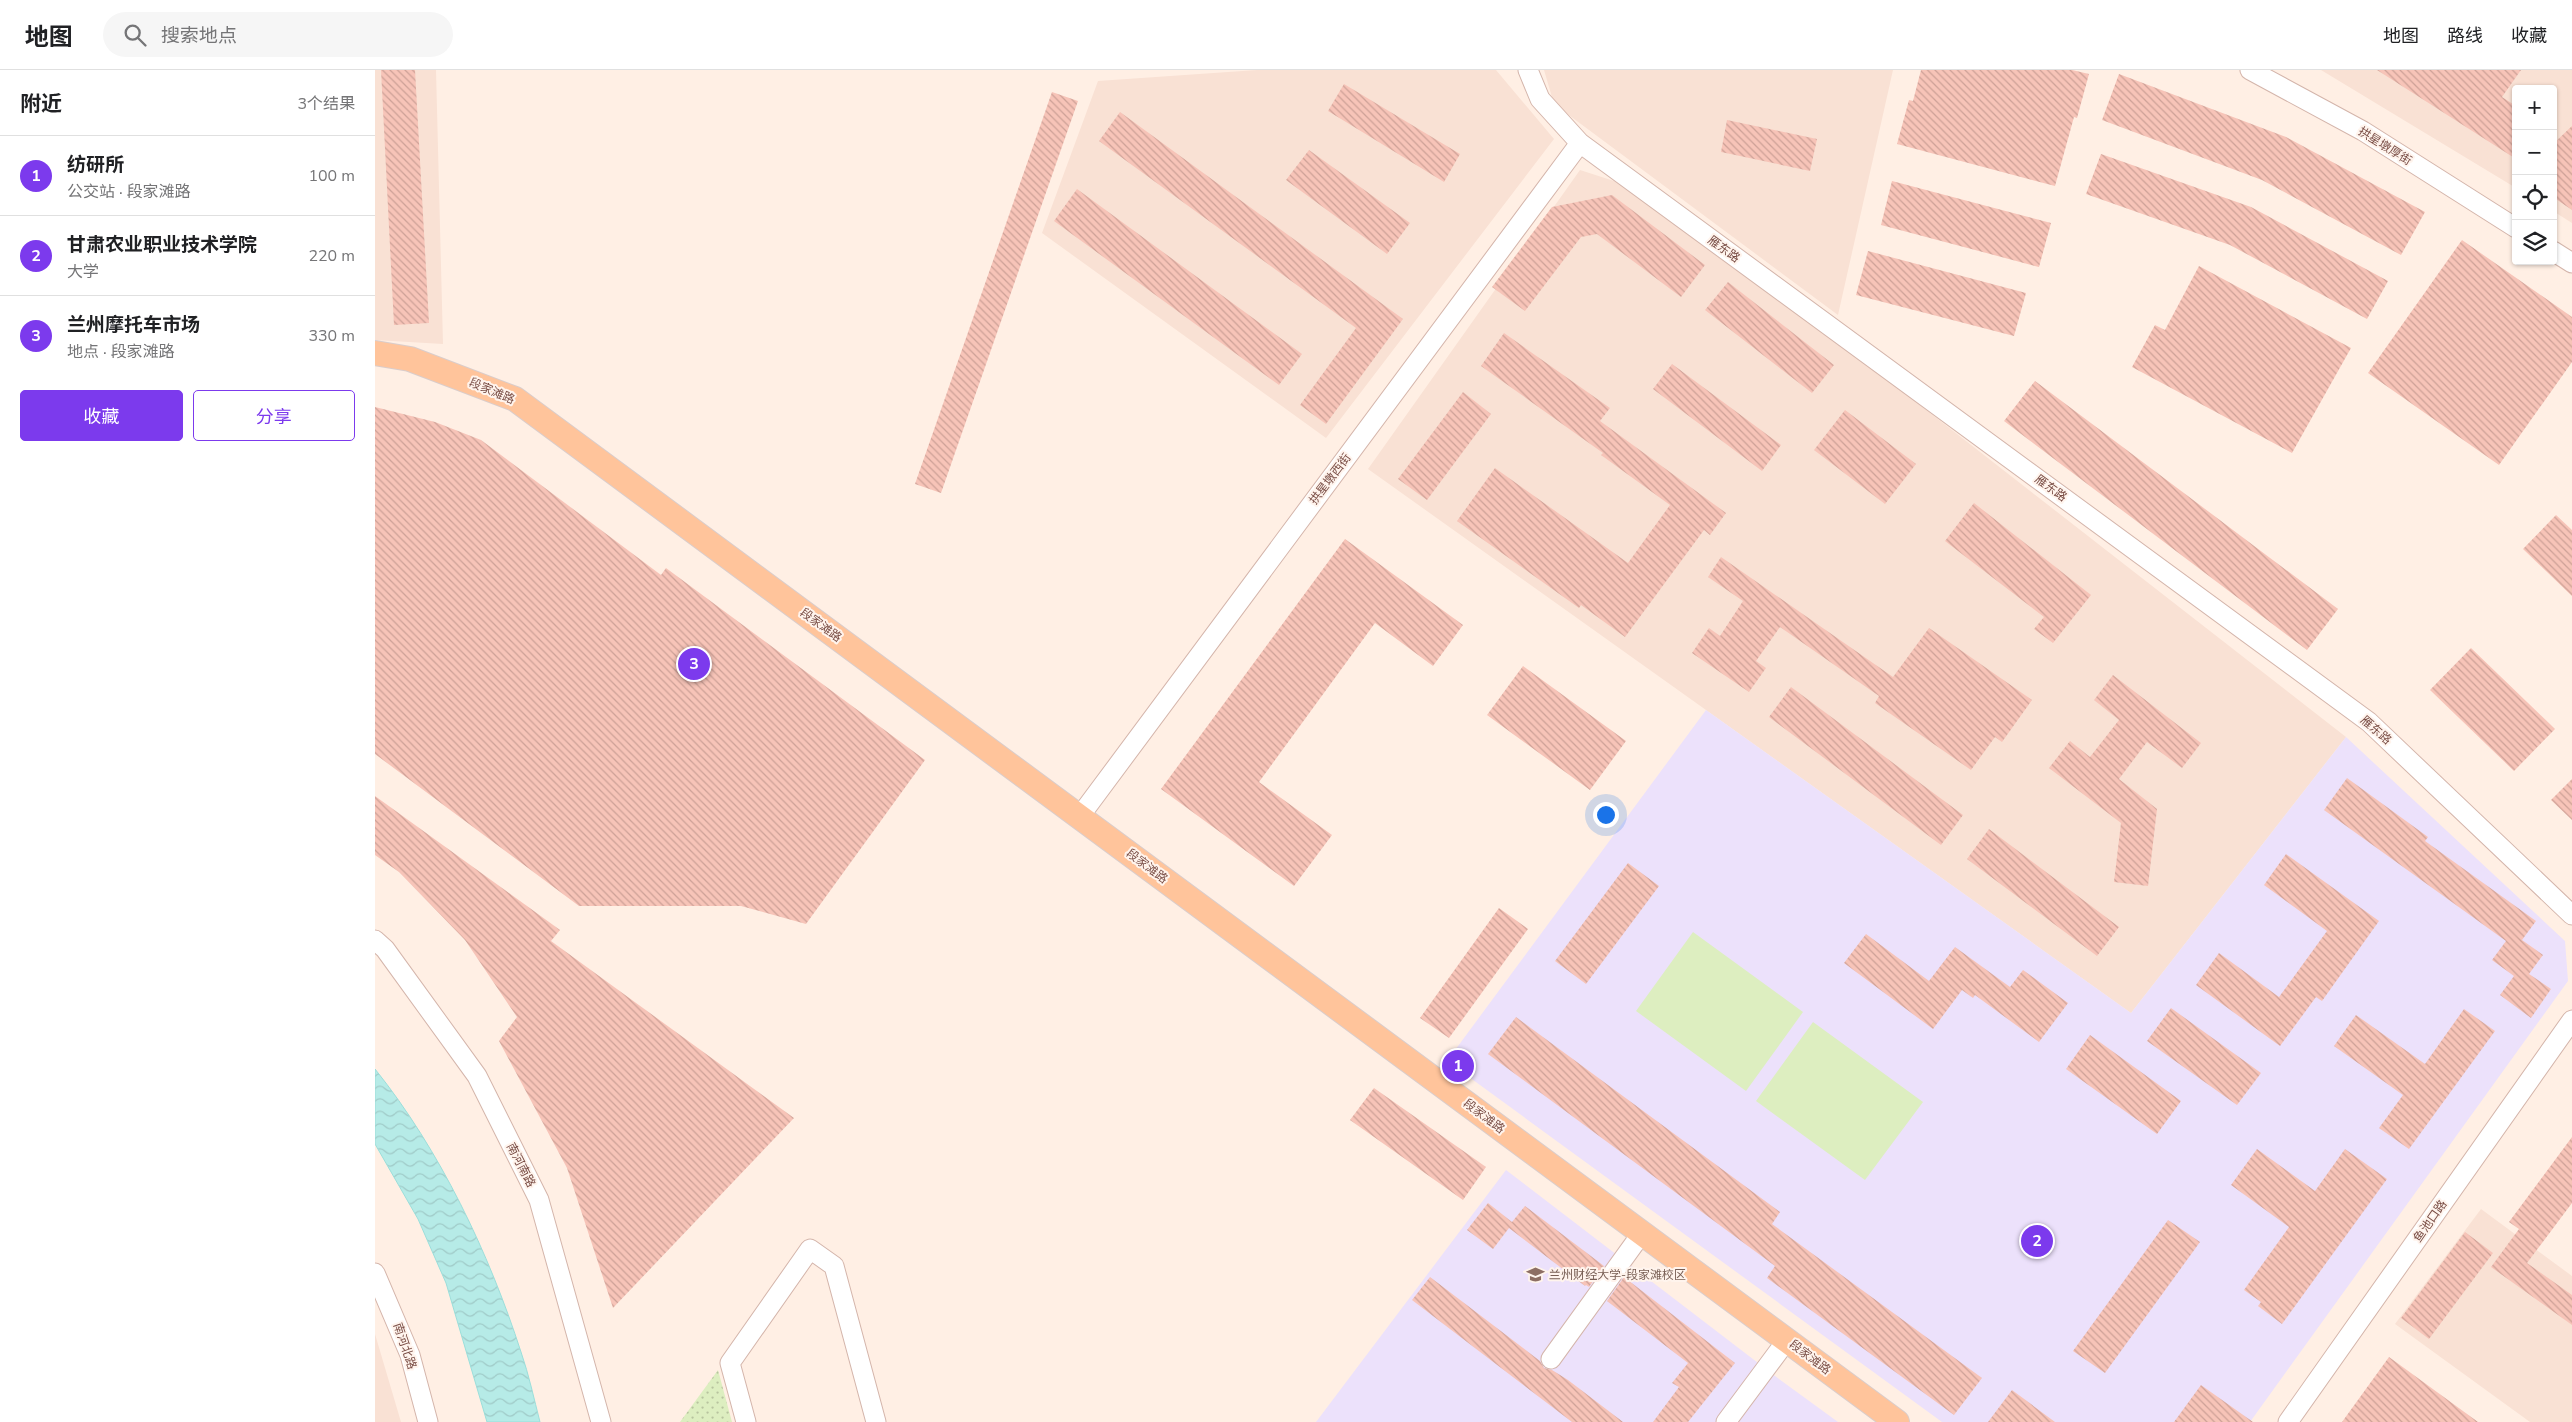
<!DOCTYPE html>
<html lang="zh">
<meta charset="utf-8">
<style>
:root{--surface:#fff;--page:#f6f6f6;--text:#202124;--muted:#757577;--line:#e0e0e0;--accent:#7c3aed}
body{margin:0;font-family:"Nunito Sans","Noto Sans SC",sans-serif;background:var(--page);color:var(--text)}
.controls{position:absolute;right:15px;top:15px;display:grid;overflow:hidden;border-radius:5px;box-shadow:0 1px 4px #0004}
.controls button{width:45px;height:45px;display:grid;place-items:center;padding:0;border:0;border-bottom:1px solid var(--line);background:var(--surface);color:var(--text);font:25px sans-serif}
.you{position:absolute;left:1230px;top:744px;width:18px;height:18px;margin:-12px;border:4px solid #fff;border-radius:50%;background:#1a73e8;box-shadow:0 0 0 8px #1a73e833}
.badge{display:grid;place-items:center;width:32px;height:32px;border-radius:50%;background:var(--accent);color:#fff;font-size:16px;font-weight:700}
.pin{position:absolute;translate:-50% -50%;border:2px solid #fff;box-shadow:0 1px 5px #0006}
.list{margin:0;padding:0;list-style:none}
h2{display:flex;justify-content:space-between;align-items:center;height:65px;margin:0;padding:0 20px;font-size:21px}
h2 small{font-size:16px;font-weight:400;color:var(--muted)}
.list li{display:grid;grid-template-columns:32px 1fr auto;gap:15px;align-items:center;box-sizing:border-box;height:80px;padding:0 20px;border-top:1px solid var(--line)}
.list b{display:block;font-size:19px;white-space:nowrap}
.list p{margin:0;font-size:16px;white-space:nowrap;color:var(--muted)}
.list em{font-size:16px;font-style:normal;color:var(--muted)}
.actions{display:flex;gap:10px;padding:15px 20px}
.actions a{flex:1;padding:11px 0;border:1px solid var(--accent);border-radius:5px;text-align:center;font-size:18px;color:var(--accent)}
.actions .main{background:var(--accent);color:#fff}
.icon{flex:none;width:28px;height:28px;fill:none;stroke:currentColor;stroke-width:2;stroke-linecap:round;stroke-linejoin:round}
.map{position:relative;flex:none;width:2197px;height:1352px;overflow:hidden}
header{display:flex;align-items:center;gap:30px;box-sizing:border-box;height:70px;padding:0 25px;background:var(--surface);border-bottom:1px solid var(--line)}
header strong{font-size:24px}
nav{display:flex;gap:28px;margin-inline-start:auto;font-size:18px}
.search{width:350px;height:45px;background:var(--page);display:flex;align-items:center;gap:12px;box-sizing:border-box;padding:0 18px;border-radius:28px;color:var(--muted);font-size:19px}
main{display:flex}
aside{flex:1;background:var(--surface)}
.map>svg:first-child{display:block}
.residential{fill:#f9e1d4}
.education{fill:#ece1fb}
.park{fill:url(#park-dots)}
.pitch{fill:#ddeec0}
.water{fill:url(#water-waves);stroke:#9bdeda}
.building{fill:url(#building-back-hatch)}
.lines{fill:none;stroke-linecap:round;stroke-linejoin:round}
.minor-casing{stroke:#d4b5ab;stroke-width:21}
.major-casing{stroke:#dacdcb;stroke-width:26}
.minor{stroke:#fff;stroke-width:19}
.major{stroke:#ffc49b;stroke-width:24}
.labels{text-anchor:middle;dominant-baseline:central;stroke-width:4;stroke-linejoin:round;paint-order:stroke}
.street-label{font-size:12px;fill:#7a4e46;stroke:#fff4ed}
.education-label{font-size:12px;fill:#785e54;stroke:#fff4ed;text-anchor:start}
</style>
<header>
<strong>地图</strong>
<div class="search"><svg class="icon" aria-label="search" viewBox="0 0 24 24"><circle cx="10" cy="10" r="6"/><path d="M15 15l6 6"/></svg>搜索地点</div>
<nav><a>地图</a><a>路线</a><a>收藏</a></nav>
</header>
<main>
<aside>
<h2>附近<small>3个结果</small></h2>
<ul class="list">
<li><span class="badge">1</span><div><b>纺研所</b><p>公交站 · 段家滩路</p></div><em>100 m</em></li>
<li><span class="badge">2</span><div><b>甘肃农业职业技术学院</b><p>大学</p></div><em>220 m</em></li>
<li><span class="badge">3</span><div><b>兰州摩托车市场</b><p>地点 · 段家滩路</p></div><em>330 m</em></li>
</ul>
<div class="actions"><a class="main">收藏</a><a>分享</a></div>
</aside>
<div class="map">
<svg width="2197" height="1352" viewBox="0 0 2197 1352">
<defs>
<pattern id="park-dots" width="8" height="8" patternUnits="userSpaceOnUse" patternTransform="scale(1.25)"><rect width="8" height="8" fill="#ddeec0"/><path d="M2 2h.1M6 6h.1" fill="none" stroke="#b8c39e" stroke-width="1.8" stroke-linecap="round"/></pattern>
<pattern id="water-waves" width="16" height="10" patternUnits="userSpaceOnUse" patternTransform="scale(1.25)"><rect width="16" height="10" fill="#b6ebe7"/><path d="M0 5q4-4 8 0t8 0" fill="none" stroke="#a0cbc8"/></pattern>
<pattern id="building-back-hatch" width="6" height="6" patternUnits="userSpaceOnUse" patternTransform="scale(1.25)"><rect width="6" height="6" fill="#f7c4b8"/><path d="M-1 5l2 2M0 0l6 6M5-1l2 2" fill="none" stroke="#cda197"/></pattern>
</defs>
<rect width="100%" height="100%" fill="#ffefe4"/>
<!-- residential -->
<path class="residential" d="M0,0H61L68,274L0,270Z
M882,0H1121L1179,69L951,368L667,163L723,11Z
M1169,0H1518L1463,245L1179,34Z
M1946,0H2197V153L2178,141V19H2141V118Z
M1205,100L1270,121L1971,667L1756,943L993,399Z
M2106,1139L2197,1206V1352H2155L2020,1254Z
M0,1264L26,1352H0Z"/>
<!-- education -->
<path class="education" d="M1331,640L1756,943L1971,667L2190,871L2193,911L1875,1352H1567L1072,991Z
M1131,1100L1404,1309L1463,1352H941Z"/>
<!-- park -->
<path class="park" d="M343,1300L357,1352H305Z"/>
<!-- pitch -->
<path class="pitch" d="M1318,862L1428,942L1371,1021L1261,941Z
M1438,952L1548,1032L1490,1110L1381,1031Z"/>
<!-- water -->
<path class="water" d="M0,999C65,1080 114,1183 146,1282C154,1305 159,1329 165,1352H112L71,1213L43,1149L0,1074Z"/>
<!-- building -->
<path class="building" d="M6,0H40L54,253L19,255Z
M1546,0H1697L1714,4L1702,48L1699,47L1680,116L1522,74L1534,30L1538,31Z
M2002,0H2146L2127,27L2141,36V89Z
M1744,4L1911,67L2050,142L2026,185L1887,110L1727,50Z
M969,14L1085,84L1069,112L953,41Z
M677,22L703,31L566,423L540,414Z
M745,42L1028,249L951,354L925,335L981,258L724,71Z
M1352,50L1442,69L1435,101L1346,82Z
M2197,56V140L2178,127V74Z
M934,80L1035,153L1012,184L911,110Z
M1726,84L1876,137L2013,211L1992,249L1855,175L1711,124Z
M1517,111L1676,153L1664,197L1506,155Z
M702,119L927,284L904,315L679,151Z
M1237,125L1330,195L1306,227L1222,164L1206,167L1150,241L1117,217L1177,137Z
M2087,170L2197,247V292L2124,395L1993,303Z
M1493,181L1651,223L1639,266L1481,225Z
M1824,196L1976,278L1917,383L1757,297L1780,255L1790,260Z
M1353,212L1459,295L1437,323L1330,240Z
M1129,263L1235,338L1225,351L1351,443L1335,465L1329,460L1250,567L1206,535L1204,538L1082,451L1120,398L1253,493L1295,435L1226,385L1228,383L1106,296Z
M1297,294L1406,375L1387,401L1278,319Z
M1660,311L1963,539L1932,580L1629,351Z
M1088,322L1116,344L1052,430L1023,409Z
M0,337L60,352L106,370L286,505L291,498L550,690L431,854L366,836H204L0,684Z
M1470,340L1541,394L1510,434L1439,380Z
M1599,433L1716,525L1678,573L1659,559L1669,547L1570,471Z
M2181,445L2197,460V526L2148,479Z
M970,469L1088,555L1058,596L1000,553L884,712L957,765L919,816L786,719Z
M1346,487L1518,607L1554,558L1657,630L1627,672L1620,667L1596,700L1500,633L1504,626L1405,557L1381,591L1391,598L1374,622L1317,583L1334,558L1345,566L1368,531L1333,507Z
M2096,578L2180,659L2139,701L2055,620Z
M1148,596L1251,671L1215,720L1112,645Z
M1738,605L1826,673L1807,698L1772,672L1744,709L1782,739L1773,816L1739,812L1746,753L1674,698L1695,671L1715,687L1744,650L1719,630Z
M1416,617L1588,745L1566,775L1394,647Z
M1972,708L2053,767L2050,771L2161,851L2147,870L2168,885L2154,904L2176,919L2156,948L2125,925L2139,906L2117,890L2131,871L1949,740Z
M2197,709V750L2176,730Z
M0,726L185,860L176,871L419,1048L238,1238L192,1098L124,971L142,947L90,870L24,802L0,785Z
M1614,759L1744,857L1722,886L1592,789Z
M1911,784L2004,851L1947,931L1941,927L1905,976L1821,915L1844,883L1904,927L1952,861L1889,815Z
M1253,793L1284,816L1211,914L1180,891Z
M1124,838L1153,859L1074,968L1045,948Z
M1491,864L1554,911L1580,877L1635,917L1648,900L1693,933L1664,972L1600,925L1598,928L1587,920L1558,959L1469,893Z
M1796,938L1886,1003L1862,1035L1772,971Z
M2089,939L2120,961L2034,1079L2004,1058L2028,1025L1959,976L1981,945L2050,994Z
M1141,947L1405,1142L1397,1154L1607,1308L1579,1345L1392,1208L1400,1196L1113,984Z
M1715,965L1806,1031L1782,1064L1691,999Z
M999,1018L1111,1097L1088,1130L975,1050Z
M2197,1067V1133L2152,1193L2197,1225V1255L2116,1197L2144,1159L2134,1152Z
M1882,1079L1940,1121L1970,1079L2012,1109L1907,1254L1883,1236L1886,1232L1869,1220L1914,1157L1856,1115Z
M1113,1133L1137,1152L1150,1136L1229,1196L1214,1217L1211,1215L1210,1216L1134,1158L1118,1179L1092,1160Z
M1793,1150L1825,1172L1730,1303L1698,1281Z
M2090,1162L2118,1183L2054,1269L2026,1248Z
M1055,1207L1165,1291L1169,1298L1177,1300L1193,1310L1248,1352H1197L1037,1230Z
M1249,1207L1360,1293L1313,1352H1278L1304,1317L1297,1313L1313,1293L1232,1231Z
M2014,1287L2103,1352H1967Z
M1826,1315L1878,1352H1799Z
M1637,1320L1680,1352H1613Z"/>
<g class="lines">
<defs>
<path id="minor" d="M1153,0L1165,29L1205,73L1994,652L2197,845
M1875,0L1988,61L2141,158
M2178,181L2197,193
M705,746L1205,73
M0,870L10,879L102,1006L164,1130L226,1352
M0,1203L35,1285L53,1352
M1176,1289L1267,1163
M371,1352L355,1293L435,1179L459,1196L501,1352
M1351,1352L1412,1270
M1913,1352L2197,950"/>
<path id="major" d="M0,283L35,289L140,329L1522,1352"/>
</defs>
<!-- minor casing -->
<use href="#minor" class="minor-casing"/>
<!-- major casing -->
<use href="#major" class="major-casing"/>
<!-- minor -->
<use href="#minor" class="minor"/>
<!-- major -->
<use href="#major" class="major"/>
</g>
<!-- icons -->
<defs>
<symbol id="university-bare" viewBox="-9 -9 18 18"><path d="M0-5L7-2L0 1L-7-2ZM-4 1L0 2.5L4 1V4Q0 6-4 4Z" fill="#8d6e63" stroke="#fff4ed" stroke-width="2.5" paint-order="stroke"/></symbol>
</defs>
<g fill-rule="evenodd">
<use href="#university-bare" x="1148" y="1192" width="25" height="25"/>
</g>
<g class="labels">
<!-- street labels -->
<g class="street-label">
<text transform="translate(2010 76) rotate(32)">拱星墩厚街</text>
<text transform="translate(1349 179) rotate(36)">雁东路</text>
<text transform="translate(117 321) rotate(23)">段家滩路</text>
<text transform="translate(955 409) rotate(-53)">拱星墩西街</text>
<text transform="translate(1676 418) rotate(36)">雁东路</text>
<text transform="translate(446 555) rotate(36)">段家滩路</text>
<text transform="translate(2001 660) rotate(41)">雁东路</text>
<text transform="translate(772 796) rotate(37)">段家滩路</text>
<text transform="translate(1109 1046) rotate(37)">段家滩路</text>
<text transform="translate(146 1095) rotate(63)">南河南路</text>
<text transform="translate(2055 1151) rotate(-55)">鱼池口路</text>
<text transform="translate(30 1276) rotate(71)">南河北路</text>
<text transform="translate(1435 1287) rotate(37)">段家滩路</text>
</g>
<!-- education labels -->
<g class="education-label">
<text x="1174" y="1205">兰州财经大学-段家滩校区</text>
</g>
</g>
</svg>
<div class="controls">
<button>+</button>
<button>−</button>
<button><svg class="icon" aria-label="locate" viewBox="0 0 24 24"><circle cx="12" cy="12" r="6"/><path d="M12 2v4M12 18v4M2 12h4M18 12h4"/></svg></button>
<button><svg class="icon" aria-label="layers" viewBox="0 0 24 24"><path d="M12 4l9 5-9 5-9-5zM3 14l9 5 9-5"/></svg></button>
</div>
<div class="you"></div>
<div class="pin badge" style="left:1083px;top:996px">1</div>
<div class="pin badge" style="left:1662px;top:1171px">2</div>
<div class="pin badge" style="left:319px;top:594px">3</div>
</div>
</main>
